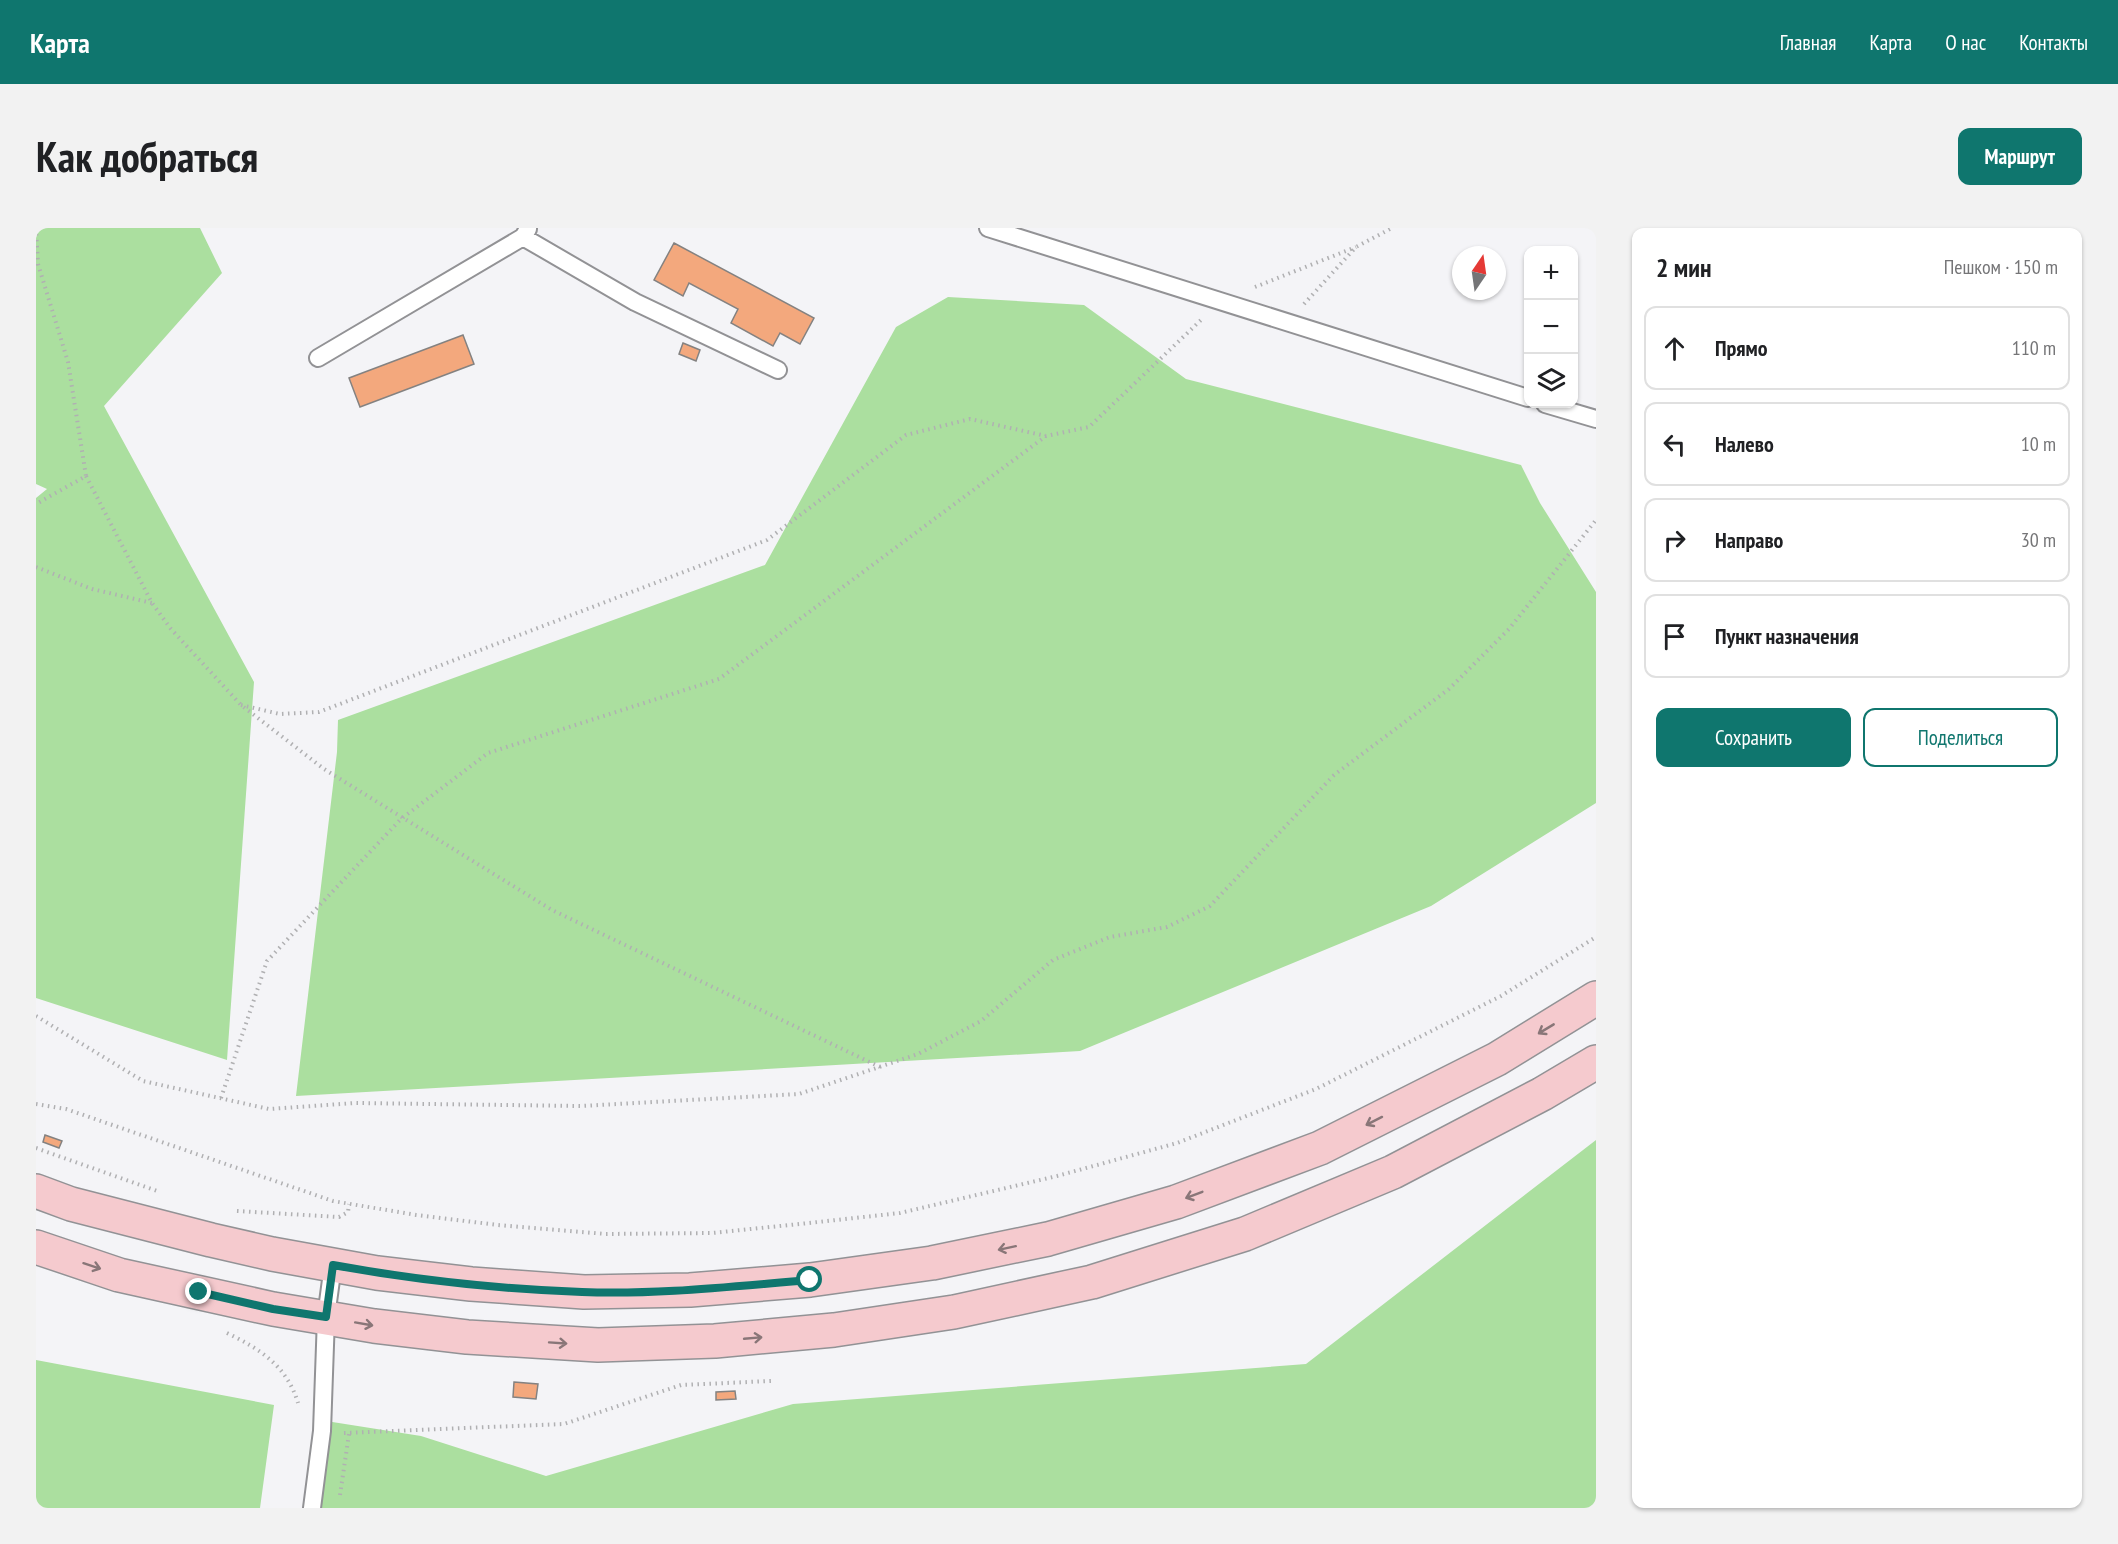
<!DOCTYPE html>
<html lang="ru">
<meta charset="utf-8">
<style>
:root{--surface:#fff;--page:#f2f2f2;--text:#202124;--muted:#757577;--line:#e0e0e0;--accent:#0f766e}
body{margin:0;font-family:"PT Sans Narrow",sans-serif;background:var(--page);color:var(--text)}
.controls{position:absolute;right:18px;top:18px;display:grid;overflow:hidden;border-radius:12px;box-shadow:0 2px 4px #0004}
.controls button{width:54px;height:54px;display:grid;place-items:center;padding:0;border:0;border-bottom:2px solid var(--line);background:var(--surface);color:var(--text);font:30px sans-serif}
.compass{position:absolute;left:1416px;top:18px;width:54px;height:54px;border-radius:50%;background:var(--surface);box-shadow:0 2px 4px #0004;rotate:13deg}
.stop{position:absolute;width:18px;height:18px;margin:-14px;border:4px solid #0f766e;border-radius:50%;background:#fff}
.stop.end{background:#0f766e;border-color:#fff;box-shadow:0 2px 6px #0008}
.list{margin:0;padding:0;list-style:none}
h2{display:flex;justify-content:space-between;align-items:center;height:78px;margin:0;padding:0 24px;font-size:26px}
h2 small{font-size:20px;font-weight:400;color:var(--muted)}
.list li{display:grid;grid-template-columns:39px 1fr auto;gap:18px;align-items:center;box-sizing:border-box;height:84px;margin:0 12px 12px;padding:0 12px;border:2px solid var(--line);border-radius:12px}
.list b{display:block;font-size:22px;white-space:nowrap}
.list em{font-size:20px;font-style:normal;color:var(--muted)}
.actions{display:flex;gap:12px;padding:18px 24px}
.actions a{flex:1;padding:14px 0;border:2px solid var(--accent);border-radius:12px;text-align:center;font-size:21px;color:var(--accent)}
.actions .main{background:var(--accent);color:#fff}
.icon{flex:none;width:33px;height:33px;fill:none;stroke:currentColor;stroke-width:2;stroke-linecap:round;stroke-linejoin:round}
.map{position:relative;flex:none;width:1560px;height:1280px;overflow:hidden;border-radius:12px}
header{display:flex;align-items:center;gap:36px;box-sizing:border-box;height:84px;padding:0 30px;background:var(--accent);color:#fff}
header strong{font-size:28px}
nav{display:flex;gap:33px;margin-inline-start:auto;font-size:21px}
.intro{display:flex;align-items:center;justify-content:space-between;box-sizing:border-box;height:144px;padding:0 36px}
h1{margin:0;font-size:42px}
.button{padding:15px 27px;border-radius:12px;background:var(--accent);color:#fff;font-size:21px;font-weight:700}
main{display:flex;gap:36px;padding:0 36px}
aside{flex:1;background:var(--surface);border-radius:12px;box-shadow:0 2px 4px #0004}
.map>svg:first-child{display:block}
.green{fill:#abdf9f}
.building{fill:#f3a87d;stroke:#848281;stroke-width:1.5}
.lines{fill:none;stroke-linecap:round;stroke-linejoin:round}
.service-casing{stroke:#929295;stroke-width:20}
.secondary-casing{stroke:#929295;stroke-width:36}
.path{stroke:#b0b0b2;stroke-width:4;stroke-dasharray:1.5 4.5;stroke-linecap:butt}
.service{stroke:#fff;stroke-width:16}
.secondary{stroke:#f5cace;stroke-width:33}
.oneway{stroke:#897678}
.route{stroke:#0f766e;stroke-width:8}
</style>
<header>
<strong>Карта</strong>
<nav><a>Главная</a><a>Карта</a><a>О нас</a><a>Контакты</a></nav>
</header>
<div class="intro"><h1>Как добраться</h1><a class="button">Маршрут</a></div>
<main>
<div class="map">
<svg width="1560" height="1280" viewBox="0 0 1560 1280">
<rect width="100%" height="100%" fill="#f4f4f7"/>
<!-- green -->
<path class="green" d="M0,0H164L186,45L68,178L218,454L191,832L0,770V270L11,261L0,256Z
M912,69L1048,77L1150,151L1485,237L1504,275L1560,364V575L1395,678L1044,823L260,868L301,524L302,492L729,337L860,99Z
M1560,912V1280H280L290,1193L385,1208L510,1248L757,1176L1270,1136Z
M0,1132L238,1177L224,1280H0Z"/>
<!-- building -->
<path class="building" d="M638,15L778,90L764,116L744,105L737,118L695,95L702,81L653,55L647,68L618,52Z
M427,107L438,136L324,179L313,150Z
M647,115L664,122L660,133L643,126Z
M9,907L26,913L23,920L7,914Z
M478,1154L502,1156L500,1171L477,1169Z
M699,1163L700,1171L680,1172V1164Z"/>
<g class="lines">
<defs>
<path id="service" d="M952,0L1492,170
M487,9L599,74L742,142
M282,130L487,9L492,1
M1509,176L1560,191
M276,1280L286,1203L290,1089L297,1037"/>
<path id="secondary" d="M0,963L35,976L175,1012L236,1026L341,1045L435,1056L548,1064L654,1062L774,1052L896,1035L1012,1011L1140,974L1284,920L1461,831L1560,770
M0,1019L83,1047L237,1081L338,1098L431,1109L562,1117L679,1113L798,1102L918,1084L1056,1054L1209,1006L1357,944L1506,866L1560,834"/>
</defs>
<!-- service casing -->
<use href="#service" class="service-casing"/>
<!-- secondary casing -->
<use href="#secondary" class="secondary-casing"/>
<!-- path -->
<path class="path" d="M0,0L2,36L32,134L50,248L0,276
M1219,59L1320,19
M1268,76L1320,19L1356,0
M50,248L116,375L135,401L205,477L288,541L516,682L844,839
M0,339L56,361L116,375
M205,477L244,486L283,484L731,312L870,207L934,191L1010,208L1053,199L1165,92
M0,788L107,853L233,881L319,875L545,878L763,866L882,826L945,793L1017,732L1074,709L1131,699L1174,678L1298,547L1413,461L1473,401L1560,292
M185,870L231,733L365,591L452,525L683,451L1010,208
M0,876L30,881L297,973L380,987L462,997L570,1006L676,1005L773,995L864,985L1021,948L1141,915L1280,861L1465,768L1560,709
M0,920L121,963
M201,983L303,989L312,984L313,976
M191,1105C224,1121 251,1138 262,1175
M308,1205L528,1196L645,1157L735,1153
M304,1267L313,1206"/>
<!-- service -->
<use href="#service" class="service"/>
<!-- secondary -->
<use href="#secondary" class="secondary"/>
</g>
<!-- one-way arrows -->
<defs><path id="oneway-shaft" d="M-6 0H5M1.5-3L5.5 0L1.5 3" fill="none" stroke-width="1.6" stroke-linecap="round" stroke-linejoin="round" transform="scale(1.5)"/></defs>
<g class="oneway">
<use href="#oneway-shaft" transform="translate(1510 801) rotate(149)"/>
<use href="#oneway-shaft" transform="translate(1338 893) rotate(153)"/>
<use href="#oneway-shaft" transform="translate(1158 967) rotate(159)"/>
<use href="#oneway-shaft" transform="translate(971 1020) rotate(168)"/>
<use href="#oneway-shaft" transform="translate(56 1038) rotate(18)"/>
<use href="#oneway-shaft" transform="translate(328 1096) rotate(10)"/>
<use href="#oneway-shaft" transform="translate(717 1110) rotate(-5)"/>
<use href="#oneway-shaft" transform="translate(522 1115) rotate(4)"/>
</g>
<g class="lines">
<!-- route -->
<path class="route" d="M163,1064L237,1081L290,1089L297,1037C379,1052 463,1061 546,1064C622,1067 699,1058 774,1052"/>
</g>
</svg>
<div class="controls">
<button>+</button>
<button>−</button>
<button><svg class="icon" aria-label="layers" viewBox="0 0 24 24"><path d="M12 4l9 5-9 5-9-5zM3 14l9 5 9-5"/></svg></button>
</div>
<svg class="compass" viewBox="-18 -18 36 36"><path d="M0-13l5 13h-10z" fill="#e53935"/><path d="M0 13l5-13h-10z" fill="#757577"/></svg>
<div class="stop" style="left:774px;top:1052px"></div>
<div class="stop end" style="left:163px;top:1064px"></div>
</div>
<aside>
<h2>2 мин<small>Пешком · 150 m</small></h2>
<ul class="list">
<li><svg class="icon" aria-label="ahead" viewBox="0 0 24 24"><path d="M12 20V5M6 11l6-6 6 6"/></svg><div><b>Прямо</b></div><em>110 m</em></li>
<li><svg class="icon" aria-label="left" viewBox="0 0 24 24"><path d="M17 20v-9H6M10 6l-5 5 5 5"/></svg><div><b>Налево</b></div><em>10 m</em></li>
<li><svg class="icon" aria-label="right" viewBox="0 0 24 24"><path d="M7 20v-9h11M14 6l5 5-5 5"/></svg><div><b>Направо</b></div><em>30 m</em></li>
<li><svg class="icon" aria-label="arrive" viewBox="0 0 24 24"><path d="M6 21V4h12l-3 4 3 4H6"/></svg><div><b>Пункт назначения</b></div></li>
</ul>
<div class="actions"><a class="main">Сохранить</a><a>Поделиться</a></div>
</aside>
</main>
